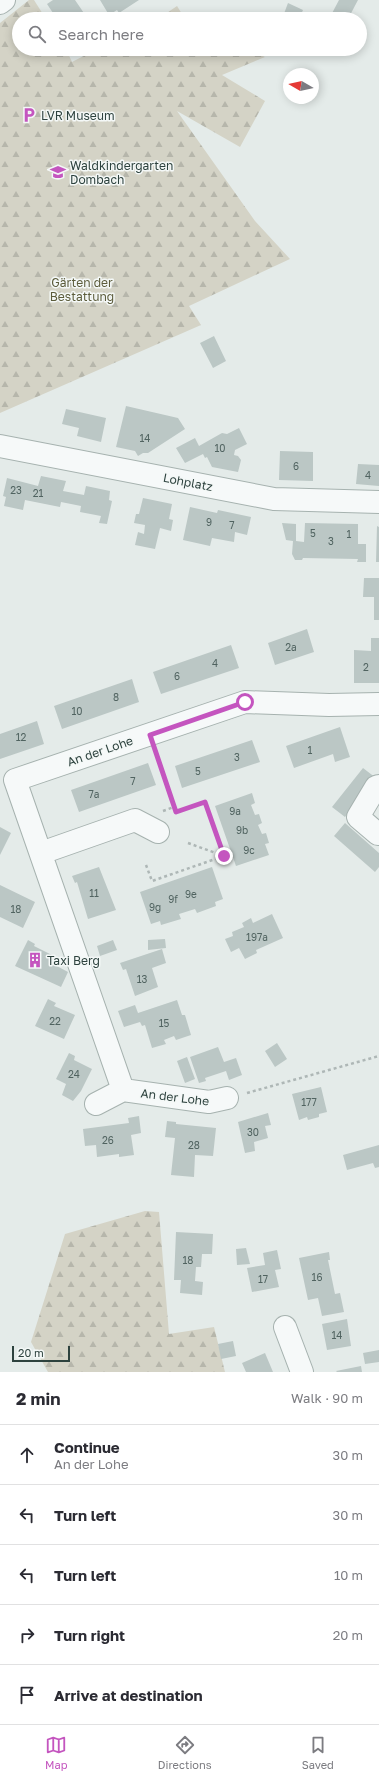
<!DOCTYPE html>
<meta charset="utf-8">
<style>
:root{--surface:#fff;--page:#f2f2f3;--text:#2b2b33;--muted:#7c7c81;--line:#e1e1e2;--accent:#c455bf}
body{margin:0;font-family:"Golos Text",sans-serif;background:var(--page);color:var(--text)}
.compass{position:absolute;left:283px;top:68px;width:36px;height:36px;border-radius:50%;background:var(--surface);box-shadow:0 2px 10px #0003;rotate:279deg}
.scale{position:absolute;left:12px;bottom:10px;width:58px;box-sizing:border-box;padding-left:4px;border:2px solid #2d423e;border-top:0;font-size:11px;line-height:14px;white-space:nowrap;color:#2d423e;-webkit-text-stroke:3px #f4f8f7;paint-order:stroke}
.stop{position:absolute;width:12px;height:12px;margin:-9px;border:3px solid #c455bf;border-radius:50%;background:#fff}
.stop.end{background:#c455bf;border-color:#fff;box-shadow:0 1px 4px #0008}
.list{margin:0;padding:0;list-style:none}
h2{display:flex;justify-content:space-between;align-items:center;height:52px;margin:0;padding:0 16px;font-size:17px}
h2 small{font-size:13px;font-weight:400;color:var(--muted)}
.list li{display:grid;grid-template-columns:26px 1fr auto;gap:12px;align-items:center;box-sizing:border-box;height:60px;padding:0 16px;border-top:1px solid var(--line)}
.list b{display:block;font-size:15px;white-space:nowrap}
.list p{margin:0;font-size:13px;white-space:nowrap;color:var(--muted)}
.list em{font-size:13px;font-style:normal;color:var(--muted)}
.icon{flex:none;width:22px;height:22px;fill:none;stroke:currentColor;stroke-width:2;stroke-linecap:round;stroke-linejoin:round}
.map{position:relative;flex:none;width:379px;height:1372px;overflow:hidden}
.search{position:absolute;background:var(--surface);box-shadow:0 2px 10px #0003;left:12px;right:12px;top:12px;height:44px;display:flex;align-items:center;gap:10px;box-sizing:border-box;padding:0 14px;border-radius:22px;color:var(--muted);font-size:15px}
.sheet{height:352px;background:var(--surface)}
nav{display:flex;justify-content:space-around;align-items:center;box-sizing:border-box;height:56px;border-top:1px solid var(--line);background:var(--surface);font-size:11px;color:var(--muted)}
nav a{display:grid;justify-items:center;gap:2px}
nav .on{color:var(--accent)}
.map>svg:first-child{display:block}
.forest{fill:url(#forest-firs)}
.building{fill:#bbc7c5}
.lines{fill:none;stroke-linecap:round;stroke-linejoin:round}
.minor-casing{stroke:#a6b2af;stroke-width:24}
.path{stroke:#aeb7b6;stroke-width:2.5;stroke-dasharray:3 3;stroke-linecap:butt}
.minor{stroke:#f6f9f9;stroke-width:22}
.route{stroke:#c455bf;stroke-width:5}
.labels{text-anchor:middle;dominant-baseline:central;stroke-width:3;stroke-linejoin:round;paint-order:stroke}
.number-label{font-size:10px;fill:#506360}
.poi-label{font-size:12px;fill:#2d423e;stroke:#f4f8f7;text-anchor:start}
.park-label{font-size:12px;fill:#5c5c3b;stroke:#f4f8f7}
.street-label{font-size:12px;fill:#2d423e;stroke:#f4f8f7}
</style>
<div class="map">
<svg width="379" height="1372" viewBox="0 0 379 1372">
<defs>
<pattern id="forest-firs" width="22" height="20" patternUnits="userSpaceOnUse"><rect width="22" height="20" fill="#d4d3c6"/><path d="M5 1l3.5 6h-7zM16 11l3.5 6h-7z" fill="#b6b6ab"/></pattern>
</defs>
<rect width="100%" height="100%" fill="#e4ebe9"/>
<!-- forest -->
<path class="forest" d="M29,0H34L46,19H19V49H66L72,62L97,49H249L265,57L222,75L265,101L240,147L177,111L255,221L290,259L189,306L201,325L0,413V23Z
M177,6L182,14L191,19H158Z
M145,1211L159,1212L169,1334L214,1327L225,1372H48L31,1342L65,1234Z"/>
<!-- building -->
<path class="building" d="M53,0H75L88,19H57L47,4Z
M100,0H139L119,13L117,10L109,15Z
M339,0H358L348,19H329Z
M288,3L303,10L299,19H282Z
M214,336L226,361L213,368L200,343Z
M126,406L178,418L185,429L148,453H143L138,456L135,451L116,447Z
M66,409L106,418L101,442L77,436L79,428L62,424Z
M239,428L247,444L235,450L234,455L238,456L241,460L238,472L212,467L207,457L205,458L203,454L185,463L176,448L195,438L199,446L222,433L227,434Z
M280,451L313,452V481L279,480Z
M358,464L379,465V486L356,484Z
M41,476L66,481L63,491L84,495L86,486L110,491L109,500L112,501L107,524L99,523L101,516L80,512L81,506L61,502L60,507L25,500L23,510L4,506L6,497L3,496L7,478L38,486Z
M143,498L172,504L169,519L173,520L171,531L160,528L155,549L135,545L138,532L144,534L145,525L134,523L136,514H139Z
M190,507L217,513L218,510L251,517L247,535L235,532L234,542L212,538L210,546L183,540Z
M282,523L296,524V541L304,542L305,523L358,524V544H366V562H357L358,559L303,558L302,560H295L292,554L293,541L286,540Z
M377,526L379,527V562H376Z
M364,578H379V620H374V597H363Z
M307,629L314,652L275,665L268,643Z
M371,638H379V683H354V650L371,651Z
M231,645L239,668L161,694L153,672Z
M132,679L139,702L62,729L54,706Z
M37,721L44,744L0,759V734Z
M340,727L350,757L335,762L333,754L294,768L286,746Z
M252,740L260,762L182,788L175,766Z
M148,763L156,785L79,812L71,790Z
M363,768L376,778L345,817L332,807Z
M252,793L255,803L251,805L255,815L259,814L262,823L258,825L262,834L266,833L269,843L265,844L269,855L236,866L215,806Z
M345,823L379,853V867L375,872L334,836Z
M0,827L11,833L0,855Z
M99,867L116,910L88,919L77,882L75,883L72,876Z
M212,867L223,899L215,902L216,906L197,913L195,909L179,914L181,919L161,925L160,921L151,924L140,892Z
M0,885L35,902L23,928L0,917Z
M272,914L283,938L256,950L257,953L245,959L239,948L231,952L225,939L233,936L232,932L244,927L242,923L251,918L253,923Z
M165,939L166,948L148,950V940Z
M28,940L35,944L34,946L54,956L51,963L68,972L61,987L15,966Z
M113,940L117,950L100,956L97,946Z
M162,949L166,963L152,968L158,987L135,996L126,969L123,970L120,963Z
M48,999L56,1003L54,1006L75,1015L64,1039L35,1026Z
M177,1000L182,1015H185L191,1035L176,1040L174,1036L164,1040L166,1044L152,1048L145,1025L142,1026L140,1022L124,1027L118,1011L135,1005L138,1013Z
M277,1043L287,1059L275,1067L265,1051Z
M218,1047L224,1062L236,1058L242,1075L229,1080L226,1071L205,1078L206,1081L199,1083L190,1057Z
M69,1053L75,1056L74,1060L92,1069L81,1091L73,1101L62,1095L66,1084L56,1079Z
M187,1057L195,1079L185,1083L177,1061Z
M321,1087L327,1112L319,1114V1117L308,1120L307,1117L299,1120L292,1094Z
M268,1113L271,1125L265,1126L268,1138L254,1142L255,1151L245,1153L238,1122Z
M139,1116L141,1133L131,1135L134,1155L119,1157V1154L97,1157L96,1145L85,1146L83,1129L129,1123L128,1118Z
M167,1121L176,1122V1124L216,1128L213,1156L195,1155L194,1177L171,1175L175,1138L165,1137Z
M379,1145V1167L375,1168L373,1163L347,1170L343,1155Z
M176,1232L213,1234L212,1254H202L201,1267H196L195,1281L203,1282L202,1295L180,1293L181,1280H174Z
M246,1248L250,1264L237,1265L236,1249Z
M277,1250L281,1269L275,1270L279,1287L252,1292L247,1268L265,1265L263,1253Z
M329,1252L330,1260H328L335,1294L340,1293L344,1312L322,1316L318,1298L308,1300L299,1258Z
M347,1319L351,1346L327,1350L322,1324Z
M233,1341L236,1356L221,1359L218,1344Z
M379,1350V1362L365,1364L363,1353Z
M265,1353L273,1372H246L242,1363Z
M361,1366L362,1372H337L336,1371Z"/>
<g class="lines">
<defs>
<path id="minor" d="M0,3L4,0
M0,446L274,499L379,502
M378,834L358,817L376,787L379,786
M41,853L135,820L158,832
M123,1090L15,780L245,702L329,705L379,704
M96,1104L123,1090L209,1102L227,1098
M285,1327L302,1372"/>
</defs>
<!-- minor casing -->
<use href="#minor" class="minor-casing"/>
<!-- path -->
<path class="path" d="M163,811L174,807
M188,843L224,856
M146,865L152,881L224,856L205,802L176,812L156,754
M247,1093L379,1056"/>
<!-- minor -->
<use href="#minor" class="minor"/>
</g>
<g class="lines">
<!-- route -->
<path class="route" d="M224,856L205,802L176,812L150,735L245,702"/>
</g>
<!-- icons -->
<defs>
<symbol id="parking-bare" viewBox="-9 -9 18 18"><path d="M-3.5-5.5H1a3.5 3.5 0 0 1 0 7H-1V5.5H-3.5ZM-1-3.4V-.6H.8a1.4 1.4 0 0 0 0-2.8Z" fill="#c455bf" stroke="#f4f8f7" stroke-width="2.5" paint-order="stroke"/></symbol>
<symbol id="school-bare" viewBox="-9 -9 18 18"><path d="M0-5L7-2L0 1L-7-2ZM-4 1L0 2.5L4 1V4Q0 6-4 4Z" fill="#c455bf" stroke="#f4f8f7" stroke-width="2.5" paint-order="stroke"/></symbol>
<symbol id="building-bare" viewBox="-9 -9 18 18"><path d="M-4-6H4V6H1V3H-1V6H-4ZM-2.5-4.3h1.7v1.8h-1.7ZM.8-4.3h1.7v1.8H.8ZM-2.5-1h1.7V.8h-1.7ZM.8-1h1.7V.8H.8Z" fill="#c455bf" stroke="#f4f8f7" stroke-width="2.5" paint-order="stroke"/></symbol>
</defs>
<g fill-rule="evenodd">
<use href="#parking-bare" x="18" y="104" width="22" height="22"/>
<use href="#school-bare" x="47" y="161" width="22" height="22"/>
<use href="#building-bare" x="24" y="949" width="22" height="22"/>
</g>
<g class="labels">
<!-- number labels -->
<g class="number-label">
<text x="145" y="438">14</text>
<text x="220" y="448">10</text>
<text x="296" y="466">6</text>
<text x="368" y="475">4</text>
<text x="16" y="490">23</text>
<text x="38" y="493">21</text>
<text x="209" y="522">9</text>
<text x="232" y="525">7</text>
<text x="313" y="533">5</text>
<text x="349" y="534">1</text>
<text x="331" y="541">3</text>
<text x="291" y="647">2a</text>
<text x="215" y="663">4</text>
<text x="366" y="667">2</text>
<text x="177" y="676">6</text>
<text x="116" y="697">8</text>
<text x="77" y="711">10</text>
<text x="21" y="737">12</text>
<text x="310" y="750">1</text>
<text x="237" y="757">3</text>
<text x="198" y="771">5</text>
<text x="133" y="781">7</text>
<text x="94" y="794">7a</text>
<text x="235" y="811">9a</text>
<text x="242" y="830">9b</text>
<text x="249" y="850">9c</text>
<text x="94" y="893">11</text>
<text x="191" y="894">9e</text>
<text x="173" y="899">9f</text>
<text x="155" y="907">9g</text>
<text x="16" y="909">18</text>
<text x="257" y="937">197a</text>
<text x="142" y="979">13</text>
<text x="55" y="1021">22</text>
<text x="164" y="1023">15</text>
<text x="74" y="1074">24</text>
<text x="309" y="1102">177</text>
<text x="253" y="1132">30</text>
<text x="108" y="1140">26</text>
<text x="194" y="1145">28</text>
<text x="188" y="1260">18</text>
<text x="317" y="1277">16</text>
<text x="263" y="1279">17</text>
<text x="337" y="1335">14</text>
</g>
<!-- poi labels -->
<g class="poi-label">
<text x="41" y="115">LVR Museum</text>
<text x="70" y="165">Waldkindergarten<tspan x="70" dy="14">Dombach</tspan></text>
<text x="47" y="960">Taxi Berg</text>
</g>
<!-- park labels -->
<g class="park-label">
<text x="82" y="282">Gärten der<tspan x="82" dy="14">Bestattung</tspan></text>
</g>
<!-- street labels -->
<g class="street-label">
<text transform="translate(188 482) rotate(11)">Lohplatz</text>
<text transform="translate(100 751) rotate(-19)">An der Lohe</text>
<text transform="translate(175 1097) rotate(7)">An der Lohe</text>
</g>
</g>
</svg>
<svg class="compass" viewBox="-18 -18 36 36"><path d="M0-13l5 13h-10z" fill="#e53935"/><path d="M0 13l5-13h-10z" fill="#7c7c81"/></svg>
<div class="scale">20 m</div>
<div class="stop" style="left:245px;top:702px"></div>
<div class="stop end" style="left:224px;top:856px"></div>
<div class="search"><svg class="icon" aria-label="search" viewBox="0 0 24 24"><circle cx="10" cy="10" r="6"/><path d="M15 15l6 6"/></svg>Search here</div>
</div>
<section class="sheet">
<h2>2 min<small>Walk · 90 m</small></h2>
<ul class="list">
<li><svg class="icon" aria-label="ahead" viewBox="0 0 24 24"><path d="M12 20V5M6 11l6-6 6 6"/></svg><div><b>Continue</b><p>An der Lohe</p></div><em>30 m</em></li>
<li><svg class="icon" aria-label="left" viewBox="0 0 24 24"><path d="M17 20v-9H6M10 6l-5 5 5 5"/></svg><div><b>Turn left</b></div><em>30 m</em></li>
<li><svg class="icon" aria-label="left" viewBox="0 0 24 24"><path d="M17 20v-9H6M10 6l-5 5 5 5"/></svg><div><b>Turn left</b></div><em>10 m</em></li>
<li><svg class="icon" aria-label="right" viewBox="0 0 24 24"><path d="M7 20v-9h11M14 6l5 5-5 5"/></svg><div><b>Turn right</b></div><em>20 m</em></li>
<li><svg class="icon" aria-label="arrive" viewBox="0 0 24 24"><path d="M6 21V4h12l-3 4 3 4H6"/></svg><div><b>Arrive at destination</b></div></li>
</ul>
</section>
<nav>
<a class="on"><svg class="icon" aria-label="map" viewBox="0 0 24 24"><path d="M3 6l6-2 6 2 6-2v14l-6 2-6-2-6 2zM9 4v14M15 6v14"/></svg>Map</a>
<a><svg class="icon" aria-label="directions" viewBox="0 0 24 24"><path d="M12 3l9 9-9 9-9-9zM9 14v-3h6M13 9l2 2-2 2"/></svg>Directions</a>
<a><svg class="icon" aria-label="saved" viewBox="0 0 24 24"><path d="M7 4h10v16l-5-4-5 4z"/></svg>Saved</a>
</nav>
